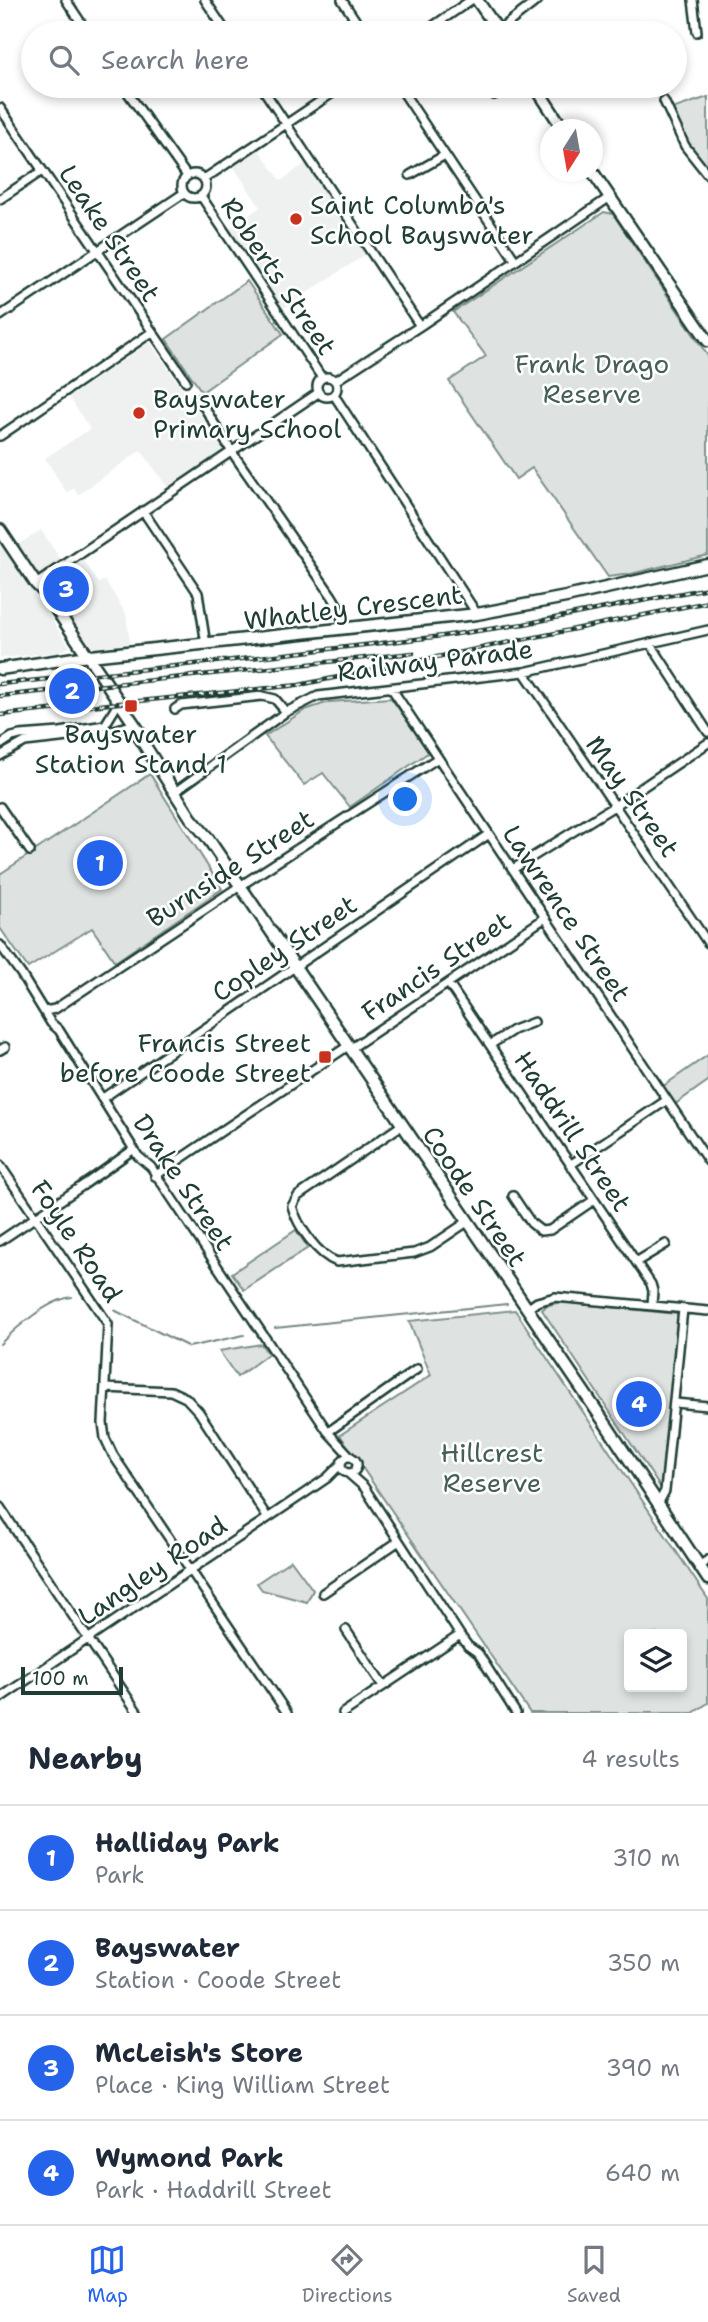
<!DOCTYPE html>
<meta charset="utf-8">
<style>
:root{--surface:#fff;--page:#f2f2f3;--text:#1f2937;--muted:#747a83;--line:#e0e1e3;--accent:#2563eb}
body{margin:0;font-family:"Shantell Sans",sans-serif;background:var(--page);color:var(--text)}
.controls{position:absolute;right:21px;bottom:21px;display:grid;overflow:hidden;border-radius:7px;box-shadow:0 4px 10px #0003}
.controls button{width:63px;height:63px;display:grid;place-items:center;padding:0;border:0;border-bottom:2px solid var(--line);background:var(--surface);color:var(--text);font:35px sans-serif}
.compass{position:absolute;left:540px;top:119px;width:63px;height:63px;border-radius:50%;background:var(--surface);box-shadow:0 4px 10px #0003;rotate:191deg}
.scale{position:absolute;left:21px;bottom:18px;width:102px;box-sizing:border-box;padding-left:7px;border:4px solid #1f3d34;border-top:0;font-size:19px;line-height:24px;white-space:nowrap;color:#1f3d34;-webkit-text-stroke:5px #fff;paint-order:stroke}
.you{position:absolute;left:406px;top:800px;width:24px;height:24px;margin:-18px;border:5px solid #fff;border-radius:50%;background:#1a73e8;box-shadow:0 0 0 10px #1a73e833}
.badge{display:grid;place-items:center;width:46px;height:46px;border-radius:50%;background:var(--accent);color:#fff;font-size:23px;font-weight:700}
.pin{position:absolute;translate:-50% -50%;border:4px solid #fff;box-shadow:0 2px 7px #0006}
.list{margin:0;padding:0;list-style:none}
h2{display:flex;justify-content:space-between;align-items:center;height:91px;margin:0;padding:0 28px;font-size:30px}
h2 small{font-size:23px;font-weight:400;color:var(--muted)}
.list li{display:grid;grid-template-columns:46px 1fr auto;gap:21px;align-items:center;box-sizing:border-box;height:105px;padding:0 28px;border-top:2px solid var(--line)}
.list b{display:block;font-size:26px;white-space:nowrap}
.list p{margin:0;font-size:23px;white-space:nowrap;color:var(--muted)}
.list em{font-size:23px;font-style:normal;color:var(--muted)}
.icon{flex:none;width:38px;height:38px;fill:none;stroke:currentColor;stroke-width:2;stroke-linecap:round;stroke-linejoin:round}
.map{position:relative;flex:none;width:708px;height:1713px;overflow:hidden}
.search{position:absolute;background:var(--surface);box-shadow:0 4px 10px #0003;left:21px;right:21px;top:21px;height:77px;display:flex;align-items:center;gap:18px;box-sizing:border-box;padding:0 24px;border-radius:38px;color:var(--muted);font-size:26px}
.sheet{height:511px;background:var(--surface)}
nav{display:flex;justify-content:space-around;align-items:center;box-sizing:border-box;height:98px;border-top:2px solid var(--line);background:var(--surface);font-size:19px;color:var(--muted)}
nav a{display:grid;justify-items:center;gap:4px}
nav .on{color:var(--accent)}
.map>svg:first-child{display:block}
.built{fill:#eef1f0}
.green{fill:#dee3e2;stroke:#7e908b;stroke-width:2;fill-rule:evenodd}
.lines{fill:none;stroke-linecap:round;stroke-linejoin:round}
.stream{stroke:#758883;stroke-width:2}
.minor-casing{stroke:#1f3d34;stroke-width:12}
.major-casing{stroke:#1f3d34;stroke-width:15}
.minor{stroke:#fff;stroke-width:7}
.major{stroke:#fff;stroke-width:10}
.rail-casing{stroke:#1f3d34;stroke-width:4.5}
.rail{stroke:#fff;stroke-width:2;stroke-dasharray:5;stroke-linecap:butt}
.poi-dot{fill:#c8321e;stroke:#fff;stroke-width:2.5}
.labels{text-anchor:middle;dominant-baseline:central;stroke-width:5;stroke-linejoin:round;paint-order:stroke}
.poi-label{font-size:26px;fill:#1f3d34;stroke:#fff;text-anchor:start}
.street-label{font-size:26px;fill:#1f3d34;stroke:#fff}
.park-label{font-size:26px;fill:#455e57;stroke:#fff}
</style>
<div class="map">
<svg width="708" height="1713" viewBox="0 0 708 1713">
<rect width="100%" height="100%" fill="#fff"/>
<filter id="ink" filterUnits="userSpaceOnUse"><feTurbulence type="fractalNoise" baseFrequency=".0143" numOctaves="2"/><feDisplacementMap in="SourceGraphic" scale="14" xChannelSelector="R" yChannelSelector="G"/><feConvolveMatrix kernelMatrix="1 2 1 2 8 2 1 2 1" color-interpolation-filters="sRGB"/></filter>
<g filter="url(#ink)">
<!-- built -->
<path class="built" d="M255,144L281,181L310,160L371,251L278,312L225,232L260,207L230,161Z
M150,342L224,450L168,488L141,450L78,495L74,488L67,493L45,458L90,429L69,397Z
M41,530L67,569L83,559L99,583L105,580L126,614L130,643L87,648L46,587L35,596L70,647L58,652L0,658V542L15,564L26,556L18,545Z"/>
<!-- green -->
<path class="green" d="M708,97V175L685,146L669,110Z
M604,212L613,214L708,356V555L631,574L608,577L532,468L516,479L449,381L486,356L453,312Z
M247,281L283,334L202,392L166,339Z
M391,698L429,752L350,807L323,773L304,785L265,736L305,710L329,702Z
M150,774L222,889L115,962L92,928L28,968L0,928V874Z
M708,1055V1081L671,1107L659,1089Z
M296,1230L308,1248L244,1290L232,1273Z
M560,1302L677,1314L681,1322L666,1485L660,1487L542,1310L546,1306Z
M515,1310L708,1599V1703L693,1713H530L340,1435L431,1375L409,1321ZM629,1634H682V1687H629Z
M261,1344L268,1354L237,1377L219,1351Z
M291,1560L313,1590L307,1602L262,1590L257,1583Z"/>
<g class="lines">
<!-- stream -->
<path class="stream" d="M114,1310L189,1347L244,1335
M275,1328L507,1304
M0,1344C17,1327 48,1300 72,1297"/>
<defs>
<path id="minor" d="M66,0L88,33
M205,0L227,33
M342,0L364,33
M693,0L697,32
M498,31L538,0
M423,33L471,0
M123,86L187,176
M261,86L420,326
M399,86L515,260
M487,86L494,95
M664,101L685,146L708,175
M0,108L186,381
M182 186a12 12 0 1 1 24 0a12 12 0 1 1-24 0Z
M410,175L445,155
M204,179L343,86
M201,196L322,378
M0,199L42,171
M0,316L184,193
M317 387a10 10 0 1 1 20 0a10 10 0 1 1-20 0Z
M335,381L420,326L610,197
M334,395L477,614
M199,399L232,452L332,596L338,606L345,629
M0,436L152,332
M143,511L198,593L206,645
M36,584L318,393
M650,643L708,732
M524,672L708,943
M392,689L708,1161
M175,709L181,705L262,696L275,699L286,712
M0,745L12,737L20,735L60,732L105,725L116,707
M0,756L25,742L104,733L128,726
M179,789L286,712L318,696L524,672L708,630
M0,807L30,851
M513,869L616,805L708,743
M0,945L21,974L51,1023L59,1030L138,1156L151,1167L328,1432L351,1457
M448,983L651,1284L653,1291L652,1305
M45,1011L55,1009L240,886L438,758
M490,1045L513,1030L534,1022
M350,1049L545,918
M0,1050L5,1047
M103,1098L489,834
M402,1125L298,1196L292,1206C297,1225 317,1255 337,1262L414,1253L430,1247L467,1222
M0,1165L108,1324L103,1423L105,1438L113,1455L287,1713
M570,1165L667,1100
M155,1176L348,1046
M513,1196L531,1223L541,1231L550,1230L594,1200
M0,1241L85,1184L134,1149
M636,1262L666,1244
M527,1309L537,1302L555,1297L708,1311
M105,1388L171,1391L186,1398L199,1412L267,1517
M675,1403L708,1406
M328,1432L417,1369
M341 1465a8 8 0 1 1 16 0a8 8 0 1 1-16 0Z
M348,1473L364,1487L460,1635L468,1646L478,1653L516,1713
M658,1504L665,1491L683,1309
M0,1507L138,1713
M699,1566L708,1560
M323,1593L399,1541
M346,1630L383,1686
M0,1698L299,1497L327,1478L341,1464
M343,1713L460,1635"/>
<path id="major" d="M477,0L500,33
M535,86L564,130
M592,171L708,341
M0,530L36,584L45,593L139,731L140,738L191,818L207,837L607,1426L708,1579
M0,669L81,657L477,614L566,597L708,565"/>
</defs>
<!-- minor casing -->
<use href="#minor" class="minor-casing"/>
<!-- major casing -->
<use href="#major" class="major-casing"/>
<!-- minor -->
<use href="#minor" class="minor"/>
<!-- major -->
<use href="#major" class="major"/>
<defs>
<path id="rail" d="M0,684L224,661L443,636L524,624L708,588
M0,696L413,653
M0,715L299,685L708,602"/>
</defs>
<!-- rail casing -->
<use href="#rail" class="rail-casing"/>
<!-- rail -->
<use href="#rail" class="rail"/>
</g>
</g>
<!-- markers -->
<g class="poi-dot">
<circle cx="296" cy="219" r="7"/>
<circle cx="139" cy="413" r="7"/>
<rect x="124" y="699" width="14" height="14" rx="3.5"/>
<rect x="318" y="1050" width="14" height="14" rx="3.5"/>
</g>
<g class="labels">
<!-- poi labels -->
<g class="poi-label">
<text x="310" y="204">Saint Columba's<tspan x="310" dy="30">School Bayswater</tspan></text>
<text x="153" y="398">Bayswater<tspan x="153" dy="30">Primary School</tspan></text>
<text x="131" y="733" text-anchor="middle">Bayswater<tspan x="131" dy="30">Station Stand 1</tspan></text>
<text x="311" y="1042" text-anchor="end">Francis Street<tspan x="311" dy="30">before Coode Street</tspan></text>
</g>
<!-- street labels -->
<g class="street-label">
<text transform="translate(110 233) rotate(56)">Leake Street</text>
<text transform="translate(279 276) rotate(56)">Roberts Street</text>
<text transform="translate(353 607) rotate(-7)">Whatley Crescent</text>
<text transform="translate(435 660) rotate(-7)">Railway Parade</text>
<text transform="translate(633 796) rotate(55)">May Street</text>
<text transform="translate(230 868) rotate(-33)">Burnside Street</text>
<text transform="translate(567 913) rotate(56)">Lawrence Street</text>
<text transform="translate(284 948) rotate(-34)">Copley Street</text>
<text transform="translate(436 966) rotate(-34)">Francis Street</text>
<text transform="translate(573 1131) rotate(56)">Haddrill Street</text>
<text transform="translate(184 1182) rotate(56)">Drake Street</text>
<text transform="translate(475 1196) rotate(56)">Coode Street</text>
<text transform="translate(77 1241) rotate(56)">Foyle Road</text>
<text transform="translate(152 1570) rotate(-34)">Langley Road</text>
</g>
<!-- park labels -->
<g class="park-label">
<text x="592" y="363">Frank Drago<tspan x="592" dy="30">Reserve</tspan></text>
<text x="492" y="1452">Hillcrest<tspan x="492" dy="30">Reserve</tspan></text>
</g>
</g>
</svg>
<div class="controls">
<button><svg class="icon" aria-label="layers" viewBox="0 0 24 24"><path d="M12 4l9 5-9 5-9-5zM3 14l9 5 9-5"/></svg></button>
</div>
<svg class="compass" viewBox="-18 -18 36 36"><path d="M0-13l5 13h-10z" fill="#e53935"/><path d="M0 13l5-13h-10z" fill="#747a83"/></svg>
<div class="scale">100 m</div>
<div class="you"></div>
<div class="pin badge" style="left:100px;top:863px">1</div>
<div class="pin badge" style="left:72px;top:691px">2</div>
<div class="pin badge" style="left:66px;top:589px">3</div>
<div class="pin badge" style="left:639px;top:1404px">4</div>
<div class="search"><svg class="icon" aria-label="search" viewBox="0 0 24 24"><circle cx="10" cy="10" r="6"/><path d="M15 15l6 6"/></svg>Search here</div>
</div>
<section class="sheet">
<h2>Nearby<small>4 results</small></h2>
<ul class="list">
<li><span class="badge">1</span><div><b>Halliday Park</b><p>Park</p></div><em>310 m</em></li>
<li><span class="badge">2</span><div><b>Bayswater</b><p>Station · Coode Street</p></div><em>350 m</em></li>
<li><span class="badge">3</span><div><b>McLeish's Store</b><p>Place · King William Street</p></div><em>390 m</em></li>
<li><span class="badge">4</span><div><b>Wymond Park</b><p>Park · Haddrill Street</p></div><em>640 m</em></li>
</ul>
</section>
<nav>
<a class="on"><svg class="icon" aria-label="map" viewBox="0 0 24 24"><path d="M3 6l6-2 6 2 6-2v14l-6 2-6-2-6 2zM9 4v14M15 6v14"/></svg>Map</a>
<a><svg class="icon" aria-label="directions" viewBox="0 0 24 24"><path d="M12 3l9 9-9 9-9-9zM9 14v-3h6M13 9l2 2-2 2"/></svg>Directions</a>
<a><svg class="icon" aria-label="saved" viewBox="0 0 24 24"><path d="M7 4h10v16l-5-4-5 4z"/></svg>Saved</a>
</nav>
